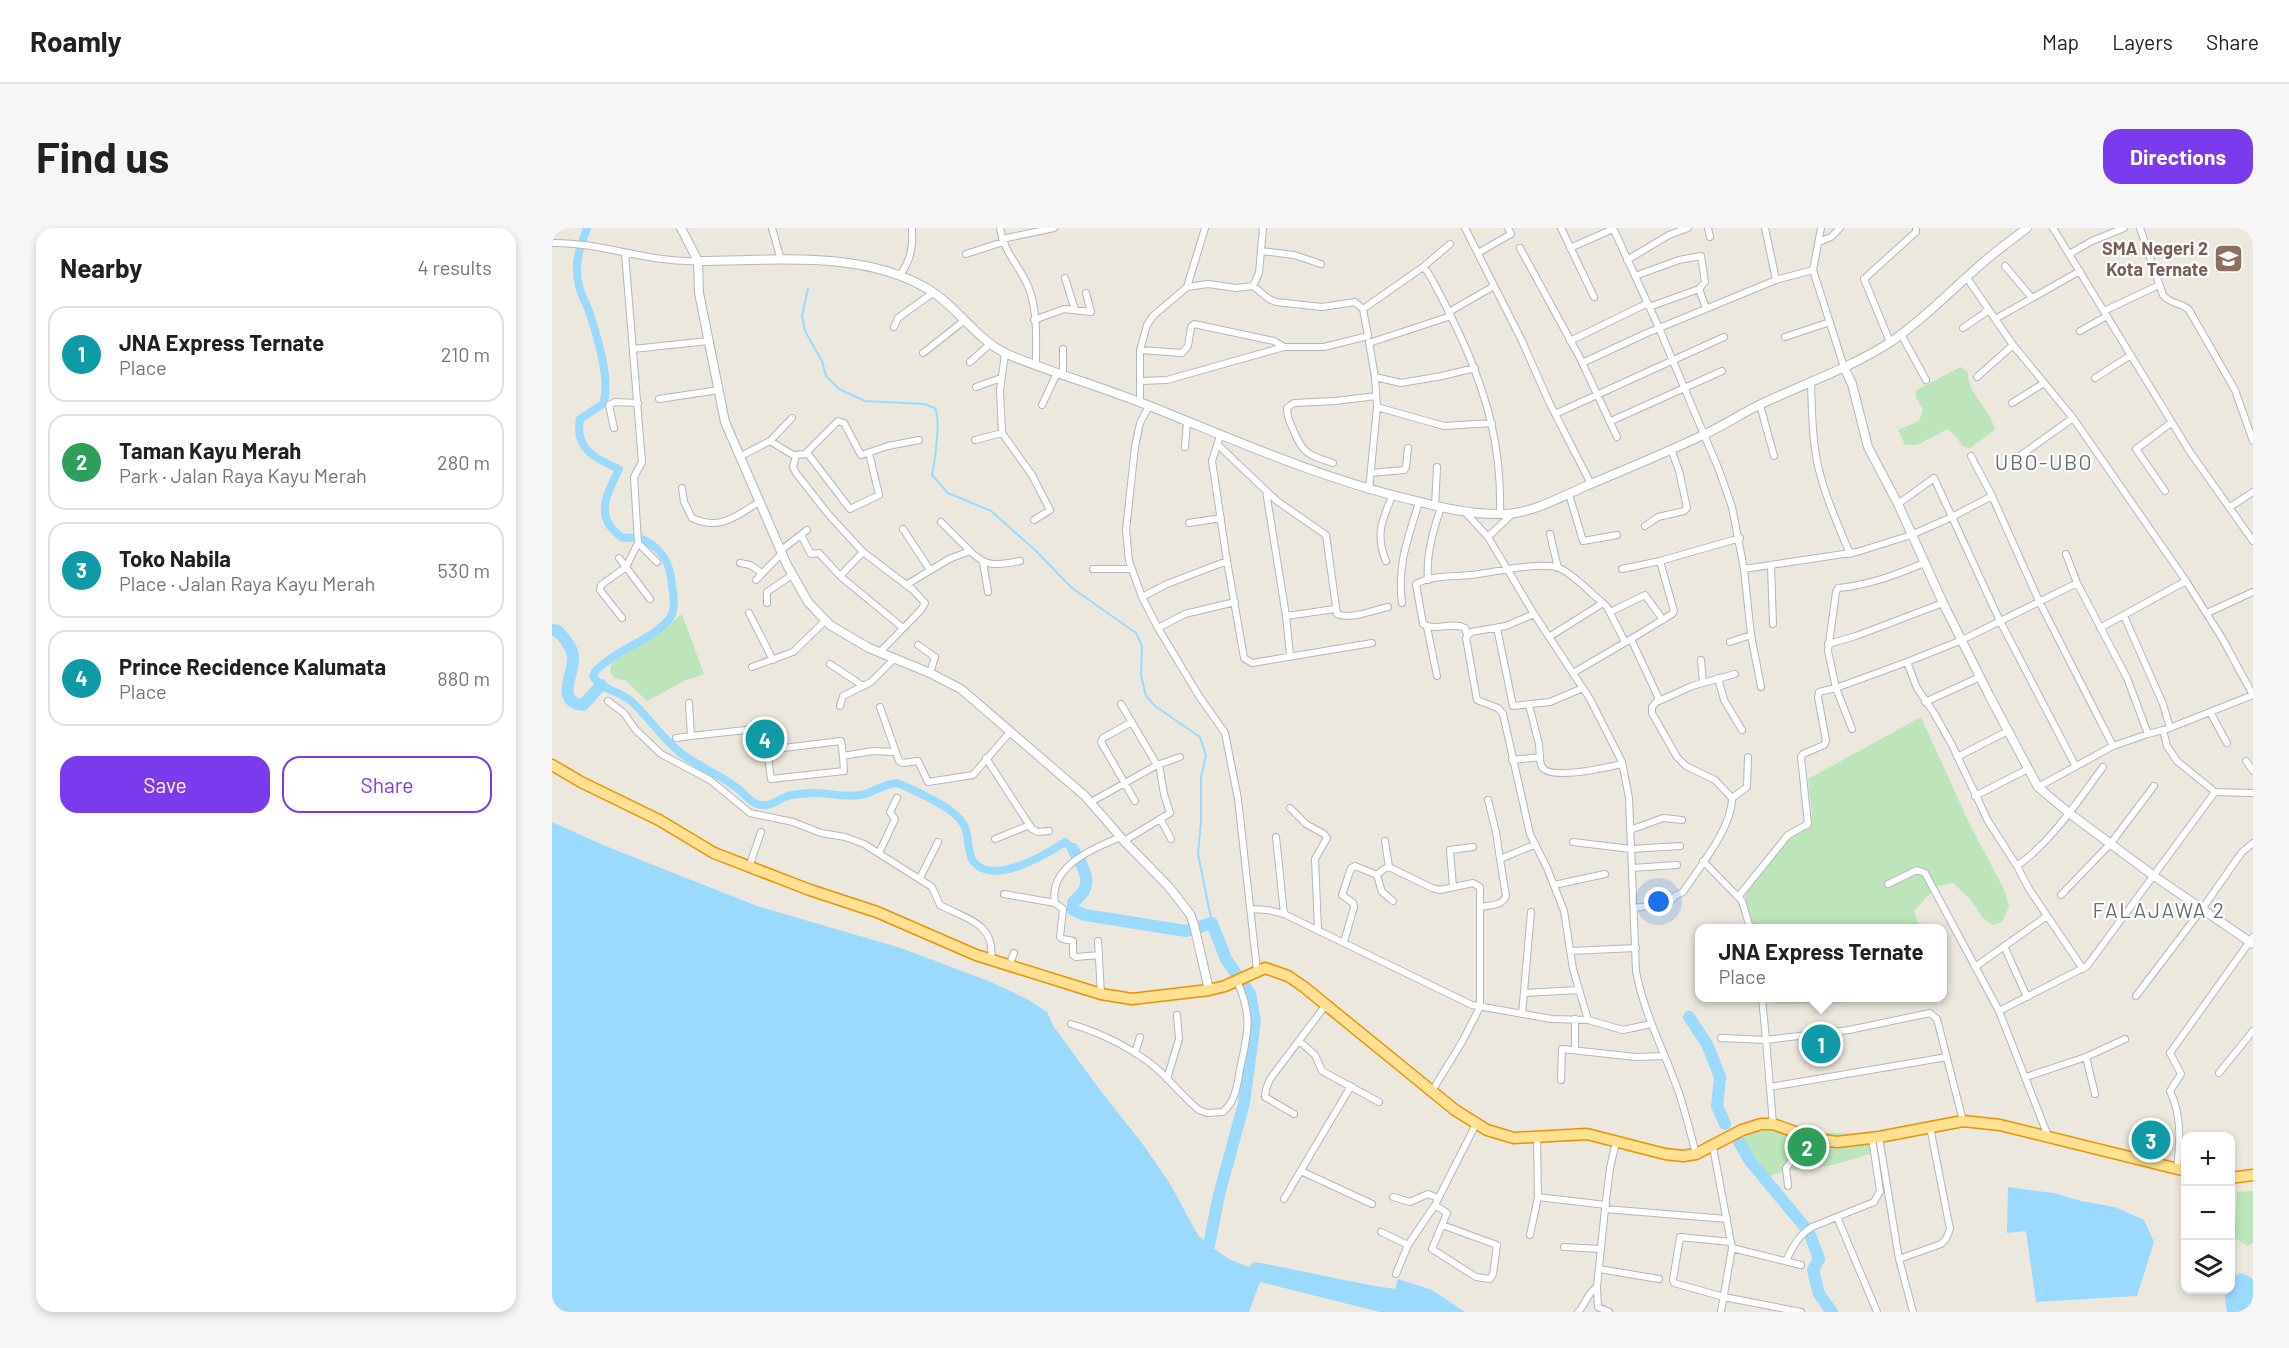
<!DOCTYPE html>
<meta charset="utf-8">
<style>
:root{--surface:#fff;--page:#f6f6f6;--text:#202124;--muted:#757577;--line:#e0e0e0;--accent:#7c3aed}
body{margin:0;font-family:Barlow,sans-serif;background:var(--page);color:var(--text)}
.controls{position:absolute;right:18px;bottom:18px;display:grid;overflow:hidden;border-radius:12px;box-shadow:0 3px 9px #0003}
.controls button{width:54px;height:54px;display:grid;place-items:center;padding:0;border:0;border-bottom:2px solid var(--line);background:var(--surface);color:var(--text);font:30px sans-serif}
.you{position:absolute;left:1107px;top:674px;width:21px;height:21px;margin:-15px;border:4px solid #fff;border-radius:50%;background:#1a73e8;box-shadow:0 0 0 9px #1a73e833}
.badge{display:grid;place-items:center;width:39px;height:39px;border-radius:50%;background:var(--accent);color:#fff;font-size:20px;font-weight:700}
.pin{position:absolute;translate:-50% -50%;border:3px solid #fff;box-shadow:0 2px 6px #0006}
.popup{position:absolute;left:1143px;top:696px;width:252px;height:78px;box-sizing:border-box;display:grid;place-content:center;border-radius:12px;background:var(--surface);filter:drop-shadow(0 2px 4px #0005);font-size:20px;white-space:nowrap;color:var(--muted)}
.popup b{font-size:22px;color:var(--text)}
.popup::after{content:'';position:absolute;left:50%;top:100%;margin-left:-12px;border:12px solid transparent;border-top-color:var(--surface)}
.list{margin:0;padding:0;list-style:none}
h2{display:flex;justify-content:space-between;align-items:center;height:78px;margin:0;padding:0 24px;font-size:26px}
h2 small{font-size:20px;font-weight:400;color:var(--muted)}
.list li{display:grid;grid-template-columns:39px 1fr auto;gap:18px;align-items:center;box-sizing:border-box;height:96px;margin:0 12px 12px;padding:0 12px;border:2px solid var(--line);border-radius:18px}
.list b{display:block;font-size:22px;white-space:nowrap}
.list p{margin:0;font-size:20px;white-space:nowrap;color:var(--muted)}
.list em{font-size:20px;font-style:normal;color:var(--muted)}
.actions{display:flex;gap:12px;padding:18px 24px}
.actions a{flex:1;padding:14px 0;border:2px solid var(--accent);border-radius:18px;text-align:center;font-size:21px;color:var(--accent)}
.actions .main{background:var(--accent);color:#fff}
.icon{flex:none;width:33px;height:33px;fill:none;stroke:currentColor;stroke-width:2;stroke-linecap:round;stroke-linejoin:round}
.map{position:relative;flex:none;width:1701px;height:1084px;overflow:hidden;border-radius:18px}
header{display:flex;align-items:center;gap:36px;box-sizing:border-box;height:84px;padding:0 30px;background:var(--surface);border-bottom:2px solid var(--line)}
header strong{font-size:28px}
nav{display:flex;gap:33px;margin-inline-start:auto;font-size:21px}
.intro{display:flex;align-items:center;justify-content:space-between;box-sizing:border-box;height:144px;padding:0 36px}
h1{margin:0;font-size:42px}
.button{padding:15px 27px;border-radius:18px;background:var(--accent);color:#fff;font-size:21px;font-weight:700}
main{display:flex;gap:36px;padding:0 36px}
aside{flex:1;background:var(--surface);border-radius:18px;box-shadow:0 3px 9px #0003}
.map>svg:first-child{display:block}
.green{fill:#bce6b9}
.water{fill:#9bdaff}
.lines{fill:none;stroke-linecap:round;stroke-linejoin:round}
.stream{stroke:#9bdaff;stroke-width:2}
.canal{stroke:#9bdaff;stroke-width:8}
.river{stroke:#9bdaff;stroke-width:12}
.minor-casing{stroke:#b2b6bb;stroke-width:8}
.tertiary-casing{stroke:#b2b6bb;stroke-width:10}
.trunk-casing{stroke:#ea9200;stroke-width:13}
.minor{stroke:#fff;stroke-width:6}
.tertiary{stroke:#fff;stroke-width:8}
.trunk{stroke:#ffe191;stroke-width:10}
.labels{text-anchor:middle;dominant-baseline:central;stroke-width:4.5;stroke-linejoin:round;paint-order:stroke}
.education-label{font-size:18px;font-weight:bold;fill:#785e54;stroke:#fff;text-anchor:end}
.quarter-label{font-size:21px;letter-spacing:1.5px;fill:#696e73;stroke:#fff}
</style>
<header>
<strong>Roamly</strong>
<nav><a>Map</a><a>Layers</a><a>Share</a></nav>
</header>
<div class="intro"><h1>Find us</h1><a class="button">Directions</a></div>
<main>
<aside>
<h2>Nearby<small>4 results</small></h2>
<ul class="list">
<li><span class="badge" style="background:#0f9aa8">1</span><div><b>JNA Express Ternate</b><p>Place</p></div><em>210 m</em></li>
<li><span class="badge" style="background:#2e9e5b">2</span><div><b>Taman Kayu Merah</b><p>Park · Jalan Raya Kayu Merah</p></div><em>280 m</em></li>
<li><span class="badge" style="background:#0f9aa8">3</span><div><b>Toko Nabila</b><p>Place · Jalan Raya Kayu Merah</p></div><em>530 m</em></li>
<li><span class="badge" style="background:#0f9aa8">4</span><div><b>Prince Recidence Kalumata</b><p>Place</p></div><em>880 m</em></li>
</ul>
<div class="actions"><a class="main">Save</a><a>Share</a></div>
</aside>
<div class="map">
<svg width="1701" height="1084" viewBox="0 0 1701 1084">
<rect width="100%" height="100%" fill="#ece8de"/>
<!-- green -->
<path class="green" d="M1409,139L1416,145C1416,168 1439,180 1443,202L1418,220L1410,218L1405,210L1396,201L1365,217H1353L1346,202L1367,193L1371,182L1364,169V162Z
M130,386L152,446L132,453L95,473L74,453L62,450L58,444L59,436L77,421L104,407Z
M1369,489L1418,597L1452,661L1457,678L1450,694L1440,697L1430,689L1419,672L1401,655L1385,658L1362,683L1368,700H1202L1192,665L1241,606L1259,600L1260,587L1256,551Z
M1221,770H1319L1288,775L1223,776Z
M1208,898L1258,904L1317,906L1321,925L1281,937L1234,943L1213,949L1188,913L1192,903Z
M1701,963V1015L1696,1018L1682,1010L1685,964Z"/>
<!-- water -->
<path class="water" d="M0,594L51,617L205,678L349,720L439,754L475,771L495,784L502,799L551,866L590,915L617,954L646,1007L657,1017L677,1031L697,1039L702,1034C749,1042 795,1054 843,1061L846,1051L880,1062L913,1084H828L708,1054L697,1084H0Z
M1456,959L1502,965L1529,973L1563,979L1592,992L1602,1014L1585,1068L1484,1074L1474,1003L1455,1005Z
M1688,1045L1699,1049L1701,1053V1084H1675L1672,1062H1678L1679,1046L1686,1047Z"/>
<g class="lines">
<!-- stream -->
<path class="stream" d="M256,61L250,88L253,103L270,133L274,148L287,161L313,173L372,176L383,180C389,193 383,232 380,247L396,265L439,283L483,322L520,360L584,405L590,418L589,447L594,468L603,478L648,509L654,527L649,549V595L646,626L660,695"/>
<!-- canal -->
<path class="canal" d="M35,0C31,12 24,28 25,41C25,64 33,70 39,89C46,112 59,154 51,176L28,191C22,221 44,231 67,241C54,268 41,290 71,310C86,308 93,311 104,320C115,329 119,345 120,358C122,367 123,377 120,386C111,406 70,420 53,435C47,439 43,442 41,448C50,462 67,463 79,473C95,487 107,506 123,520C143,539 171,546 191,565C197,572 205,579 215,577C222,576 229,570 236,568C242,566 251,566 258,565C275,564 291,570 308,567C324,564 332,555 346,555C364,564 403,579 412,597C418,608 414,622 421,633C440,659 493,627 513,614L521,621"/>
<!-- river -->
<path class="river" d="M0,402L6,403C11,409 20,418 21,428C23,444 2,474 31,477L49,457
M521,621C533,643 544,657 521,674V682L533,687L634,703L660,695L674,731L698,766L703,793L692,875L667,967L657,1017
M1137,789L1155,816L1168,849L1165,878L1173,896
M1186,912L1198,933L1257,1004L1267,1031L1261,1042L1267,1066L1280,1084"/>
<defs>
<path id="minor" d="M220,0L229,32
M448,0C452,25 467,37 476,58C486,82 484,112 484,137
M913,0L970,113L997,174L1039,256
M1009,0L1042,69
M1061,0L1107,100L1167,242L1180,279L1192,341L1305,324L1359,307L1400,289L1448,393L1523,537
M1156,0L1158,9
M1213,0L1224,52L1261,42
M1269,0L1261,42L1292,139
M1501,0L1638,224L1701,313
M1588,0L1611,67C1619,77 1629,74 1637,82L1683,162L1701,213
M450,11L502,0
M1267,14L1279,9L1288,0
M0,15C49,14 96,35 146,33
M968,20L1028,130L1065,209
M1018,20L1061,1
M709,23L742,27L769,36
M73,25L90,234L82,249L86,315L74,339L98,371
M926,25L959,6L956,0
M414,26L451,14
M1517,26L1540,13L1572,0
M1075,32L1117,7L1136,0
M1453,38L1480,70
M871,39L898,16
M348,47C359,32 361,19 360,0
M1083,48L1127,32L1149,28L1153,54L1147,61
M513,50L523,82
M1415,50L1461,117L1521,190L1634,353L1670,410L1701,467
M701,58L717,71L724,74L770,79L803,74L811,81L816,108L772,119H732
M635,59L653,0
M1097,79L1147,61L1154,80
M811,81L871,39L875,43C887,63 897,84 907,105C935,166 950,219 948,287
M1552,83L1607,57
M897,84L942,58
M1443,91L1528,43
M482,92L512,81L539,84L534,65
M342,99L346,90L382,64
M1411,100L1437,82
M1528,103L1555,88
M1349,106L1374,152
M1233,109L1278,94
M1018,113L1096,75
M817,114L823,149L825,179
M1338,114L1312,51L1364,4V0
M817,115L899,88
M81,121L156,113
M511,121V148
M588,122L630,125L636,118L639,99L642,96L722,113L732,119L615,152L589,153
M371,125L413,92
M453,126L448,162L450,205L480,247L498,282L482,292
M418,134L438,116
M1030,135L1095,105L1224,52
M823,149L849,155L890,148L923,140
M1425,149L1461,117
M1543,150L1579,127
M1259,154C1260,182 1260,210 1266,238C1273,268 1286,297 1298,326
M424,159L449,150
M107,171L167,162
M588,175V122L595,97L601,88L635,59L656,56L684,60L701,58L707,45L711,0
M1460,175L1492,155
M490,177L505,145
M1208,177L1222,228
M597,178L588,195L583,219L574,302L577,333L590,369L606,400L647,468L673,505L686,571L705,742
M1003,186L1172,109
M1059,193L1170,143
M62,200L57,177L63,174L86,175
M668,208L660,233L675,333L692,430L700,435L820,415
M423,212L450,205
M218,213L240,190
M666,217L725,273L774,307L785,386C798,392 822,382 836,379
M633,219L635,194
M254,225L286,193L292,195L309,227L336,218L367,212
M244,228L241,239L244,245L277,287L311,324
M1419,228L1440,268
M187,229L218,213L241,227L256,226L298,281L327,267L317,225
M1465,230L1521,190
M781,235C755,227 750,225 740,199C737,193 735,187 735,180L742,175L783,173L824,168
M819,245L852,242L854,239L856,220
M130,260L132,274L140,290C168,303 183,289 207,274
M817,262L825,179L892,198L940,195
M714,263L734,388L783,381
M1613,263L1584,221L1619,195
M1017,266L1031,313L1065,307
M1346,276L1382,250L1400,289L1440,268L1487,373L1561,518
M883,278L885,239
M1678,279L1701,264
M914,285L936,309L982,386L1038,471L1070,534L1077,570L1084,743C1092,787 1114,826 1128,868C1134,887 1139,907 1144,926
M637,295L669,290
M1093,298L1106,289L1132,283L1135,280L1127,243L1119,221
M351,301L378,342
M998,306L1006,340
M249,307L259,326L267,325L288,348
M936,309L960,286
M86,315L105,334
M228,323L255,302
M418,323C435,340 445,337 468,333
M1514,326L1525,355
M67,330L74,339L49,357L48,362L70,390
M834,333C823,306 830,293 840,268
M431,334L436,364
M188,335L198,337L210,345
M1219,337L1221,396
M541,341H579
M1070,341L1108,333
M204,352L229,326
M876,352C874,327 881,303 889,279
M354,357L397,331L418,323L389,294
M590,369L615,356L675,333
M215,375V364L240,347
M850,375C845,336 856,311 867,274
M1058,384L1093,367L1111,392
M197,385L221,432
M1655,385L1701,364
M982,386L954,398L919,404L914,410L925,472L946,480L951,486L978,606L995,640L1012,683L1021,741L1036,792
M734,388L738,427
M1572,388L1611,476L1618,500
M875,399L885,448
M606,400L633,386L683,374
M945,400L961,478L998,474L1031,460
M1548,400L1634,353
M915,407L913,400C900,393 884,404 871,396L864,356C880,347 901,349 919,347C940,345 987,333 1007,340C1023,347 1037,364 1051,375
M1199,407L1209,459
M997,409L1051,375L1055,379L1073,414
M1079,411L1120,386L1122,383L1108,333L1188,310
M1178,414L1199,407L1192,341
M1276,416L1304,408L1391,375
M366,417L383,429L378,445
M327,425L369,382L373,375L361,362L311,324L288,348L351,400
M1149,432L1151,455
M1355,434L1284,460L1276,423L1284,364L1286,360C1317,357 1344,347 1372,335
M278,436L311,458
M200,439L241,424L273,393
M1021,445L1079,411L1107,471L1100,479V485L1125,529L1134,538L1163,552L1180,570C1180,600 1148,638 1131,664L1123,668L1117,675L1082,680
M1166,450L1172,472L1190,502
M56,473L72,485L83,501L109,526L158,552L198,585L241,594L269,605L293,609L312,616L380,659L388,677C414,691 444,695 439,732
M1107,473L1140,458L1183,446
M1373,474L1428,449
M137,475L139,508L212,500L219,551L292,543L291,528
M569,476L605,537
M977,477L987,516L988,529
M288,478L291,468L319,454L342,431
M328,479L347,533L351,535L366,533L376,554L421,547L458,504
M1658,484L1675,515
M580,494L551,510L549,514L583,573
M1615,501L1701,467
M1596,506L1611,502L1615,518L1625,533L1663,564L1701,565
M124,510L139,508
M215,522L289,513L291,528L321,523L343,524
M1405,529L1456,503
M434,530L480,601L486,604L497,603
M960,532L988,529C988,531 989,537 990,539C999,553 1056,539 1070,536
M1694,533L1701,543
M1486,559L1561,518L1596,506L1575,450L1525,355L1410,412L1355,434L1365,460L1382,485L1400,517L1436,593L1465,638C1501,612 1525,574 1551,539
M1423,568L1476,541
M1180,570L1195,559L1196,529
M936,572L944,604L948,631
M539,574L605,537L628,529
M738,580L754,596L772,606L775,610L763,631L766,701
M609,592L619,611
M1078,602L1111,590L1130,592
M724,609L732,686
M443,611L478,597
M572,613L618,585L612,566L607,536
M833,613L837,639L880,660L888,662L921,655L928,659V779L910,814L880,863
M1021,614L1079,621L1128,618
M327,625L343,591L338,584L345,570
M1151,633L1190,673L1198,700
M1465,638L1477,661L1531,741
M197,639L209,604
M1080,640L1125,637
M825,647L830,664L841,673
M368,650L386,614
M1336,656L1365,642L1373,645L1447,783L1496,908
M1002,657L1053,646
M901,659L898,622L921,619
M452,666L503,675
M1509,667L1559,615L1602,558
M1186,669L1236,607L1256,596L1249,529L1251,526L1272,517L1274,513L1266,469L1267,464L1284,460L1300,501
M929,679C939,677 950,678 954,668L948,631L982,617
M698,681L716,682L732,686L920,777L1000,791L1036,792L1071,802L1099,796
M546,713L549,766
M792,714L802,679L801,675L790,667L799,640L803,638L825,647L832,641L837,639
M1452,718L1475,769
M1018,723L1084,720
M547,727L524,729L521,727V713L511,711L508,709L511,681L503,675C496,639 541,620 569,609
M457,738L462,725
M1423,739L1495,688
M972,765L1027,762
M1584,768L1650,681L1690,624L1701,615
M1447,783L1535,738L1663,564
M970,786L979,684
M1023,791V821
M519,796C549,805 578,819 603,839C618,852 631,869 647,882L655,885L671,884C684,872 685,858 688,841C696,805 701,788 685,753
M1169,810L1214,812L1210,770
M747,813L763,827L770,843L827,874
M583,825L588,809
M1534,829L1543,866
M1667,845L1701,803
M1474,849L1534,829L1573,811
M615,851L627,811L625,787
M1009,852L1010,821L1084,829L1112,828
M1218,859L1395,829
M742,886L713,869L714,861L718,851L773,778
M1221,896L1214,812L1297,802L1378,785L1385,791L1411,893
M1327,909L1347,1031L1361,1084
M985,910L986,969L1054,977
M1064,914L1058,940L1053,981L1175,991
M1161,919L1180,1020L1169,1084
M1625,941C1628,914 1630,888 1618,863L1629,846L1618,825L1701,709
M749,943L820,976
M1236,958L1234,940L1241,931L1239,902
M841,969L858,974L876,966L886,970
M732,971L799,858
M883,977L895,985L880,1021L924,1049L938,1051L941,1046L945,1017L890,997
M1285,989L1325,1084
M829,1004L856,1017
M978,1007L986,969
M1179,1014L1128,1009L1121,1052L1122,1055L1172,1069L1249,1084
M1012,1019L1049,1021
M1180,1020L1249,1037
M1347,1031L1389,1016L1394,1011L1398,1001L1378,899
M1234,1033C1241,1018 1246,1008 1260,999L1322,974L1328,963L1320,910
M1047,1041L1107,1051
M844,1046L856,1017L883,977L924,896
M1045,1059L1046,1079L1057,1084
M1026,1084C1034,1076 1035,1065 1045,1059L1053,981"/>
<path id="tertiary" d="M129,0L146,33C221,33 309,21 376,61C408,80 426,116 462,129C508,147 555,161 600,179C685,213 768,250 856,271C888,279 918,287 951,286C978,286 1009,269 1034,258C1072,242 1111,226 1149,208C1169,199 1187,187 1207,177C1251,156 1299,140 1340,113C1376,88 1406,55 1440,27C1452,17 1464,9 1475,0
M146,33L147,65L173,194L235,337L256,374L278,397L317,420L378,445L409,461L533,568L572,613L617,659L638,686L642,697L657,762
M1292,139L1300,156L1316,219L1346,276L1391,375L1438,469L1486,559L1517,585L1602,648L1701,716"/>
<path id="trunk" d="M0,537L29,554L107,592L162,625L258,662L325,684L424,727L549,766L580,771L657,762L673,758L713,740L736,748L752,759L903,882L935,902L962,910L1035,906L1113,926L1131,928L1144,926L1190,902L1209,896H1221L1263,911L1285,914L1327,909L1411,893L1448,897L1634,943
M1678,950L1701,947"/>
</defs>
<!-- minor casing -->
<use href="#minor" class="minor-casing"/>
<!-- tertiary casing -->
<use href="#tertiary" class="tertiary-casing"/>
<!-- trunk casing -->
<use href="#trunk" class="trunk-casing"/>
<!-- minor -->
<use href="#minor" class="minor"/>
<!-- tertiary -->
<use href="#tertiary" class="tertiary"/>
<!-- trunk -->
<use href="#trunk" class="trunk"/>
</g>
<!-- icons -->
<defs>
<symbol id="school-square" viewBox="-11 -11 22 22"><rect x="-9" y="-9" width="18" height="18" rx="4" fill="#8d6e63" stroke="#fff"/><path d="M0-5L7-2L0 1L-7-2ZM-4 1L0 2.5L4 1V4Q0 6-4 4Z" fill="#fff"/></symbol>
</defs>
<g fill-rule="evenodd">
<use href="#school-square" x="1660" y="14" width="33" height="33"/>
</g>
<g class="labels">
<!-- education labels -->
<g class="education-label">
<text x="1656" y="20">SMA Negeri 2<tspan x="1656" dy="21">Kota Ternate</tspan></text>
</g>
<!-- quarter labels -->
<g class="quarter-label">
<text x="1492" y="233">UBO-UBO</text>
<text x="1607" y="681">FALAJAWA 2</text>
</g>
</g>
</svg>
<div class="controls">
<button>+</button>
<button>−</button>
<button><svg class="icon" aria-label="layers" viewBox="0 0 24 24"><path d="M12 4l9 5-9 5-9-5zM3 14l9 5 9-5"/></svg></button>
</div>
<div class="you"></div>
<div class="pin badge" style="left:1269px;top:816px;background:#0f9aa8">1</div>
<div class="popup"><b>JNA Express Ternate</b>Place</div>
<div class="pin badge" style="left:1255px;top:919px;background:#2e9e5b">2</div>
<div class="pin badge" style="left:1599px;top:912px;background:#0f9aa8">3</div>
<div class="pin badge" style="left:213px;top:511px;background:#0f9aa8">4</div>
</div>
</main>
